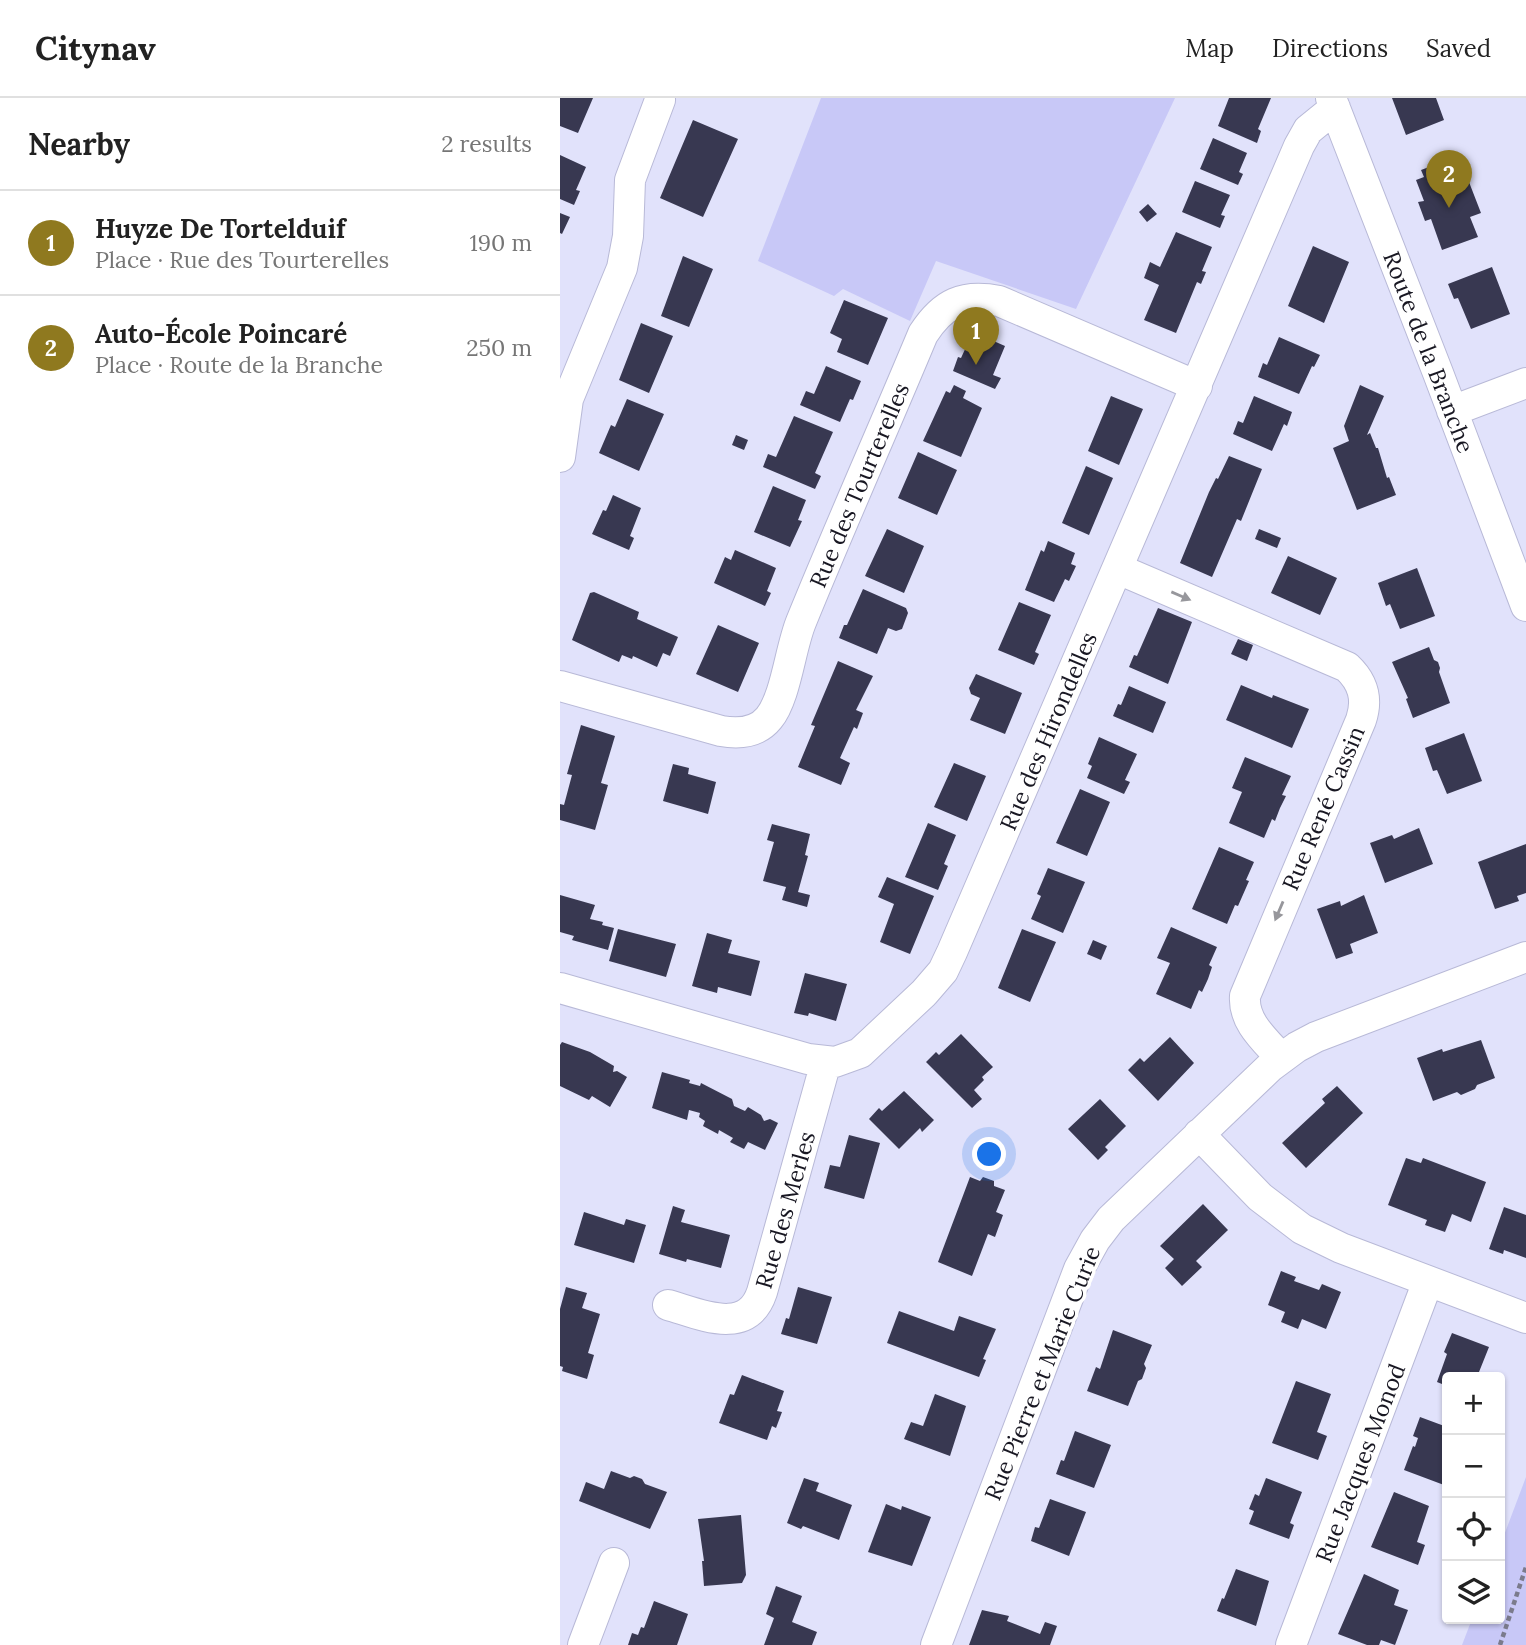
<!DOCTYPE html>
<meta charset="utf-8">
<style>
:root{--surface:#fff;--page:#f6f6f6;--text:#222;--muted:#767676;--line:#e0e0e0;--accent:#8f791f}
body{margin:0;font-family:Lora,serif;background:var(--page);color:var(--text)}
.controls{position:absolute;right:21px;bottom:21px;display:grid;overflow:hidden;border-radius:7px;box-shadow:0 2px 5px #0004}
.controls button{width:63px;height:63px;display:grid;place-items:center;padding:0;border:0;border-bottom:2px solid var(--line);background:var(--surface);color:var(--text);font:35px sans-serif}
.you{position:absolute;left:430px;top:1057px;width:24px;height:24px;margin:-18px;border:5px solid #fff;border-radius:50%;background:#1a73e8;box-shadow:0 0 0 10px #1a73e833}
.badge{display:grid;place-items:center;width:46px;height:46px;border-radius:50%;background:var(--accent);color:#fff;font-size:23px;font-weight:700}
.pin{position:absolute;translate:-50% -58px;filter:drop-shadow(0 2px 4px #0008)}
.pin::after{content:'';position:absolute;top:37px;width:24px;height:21px;background:inherit;clip-path:polygon(0 0,100% 0,50% 100%)}
.list{margin:0;padding:0;list-style:none}
h2{display:flex;justify-content:space-between;align-items:center;height:91px;margin:0;padding:0 28px;font-size:30px}
h2 small{font-size:23px;font-weight:400;color:var(--muted)}
.list li{display:grid;grid-template-columns:46px 1fr auto;gap:21px;align-items:center;box-sizing:border-box;height:105px;padding:0 28px;border-top:2px solid var(--line)}
.list b{display:block;font-size:26px;white-space:nowrap}
.list p{margin:0;font-size:23px;white-space:nowrap;color:var(--muted)}
.list em{font-size:23px;font-style:normal;color:var(--muted)}
.icon{flex:none;width:38px;height:38px;fill:none;stroke:currentColor;stroke-width:2;stroke-linecap:round;stroke-linejoin:round}
.map{position:relative;flex:none;width:966px;height:1547px;overflow:hidden}
header{display:flex;align-items:center;gap:42px;box-sizing:border-box;height:98px;padding:0 35px;background:var(--surface);border-bottom:2px solid var(--line)}
header strong{font-size:33px}
nav{display:flex;gap:38px;margin-inline-start:auto;font-size:24px}
main{display:flex}
aside{flex:1;background:var(--surface)}
.map>svg:first-child{display:block}
.green{fill:#c8c8f7}
.building{fill:#383851}
.lines{fill:none;stroke-linecap:round;stroke-linejoin:round}
.minor-casing{stroke:#b8b9d7;stroke-width:32}
.path{stroke:#7b7b8c;stroke-width:4.5;stroke-dasharray:5 3.5;stroke-linecap:butt}
.minor{stroke:#fff;stroke-width:30}
.oneway{fill:#97979c}
.labels{text-anchor:middle;dominant-baseline:central;stroke-width:7;stroke-linejoin:round;paint-order:stroke}
.street-label{font-size:23px;fill:#181722;stroke:#fff}
</style>
<header>
<strong>Citynav</strong>
<nav><a>Map</a><a>Directions</a><a>Saved</a></nav>
</header>
<main>
<aside>
<h2>Nearby<small>2 results</small></h2>
<ul class="list">
<li><span class="badge">1</span><div><b>Huyze De Tortelduif</b><p>Place · Rue des Tourterelles</p></div><em>190 m</em></li>
<li><span class="badge">2</span><div><b>Auto-École Poincaré</b><p>Place · Route de la Branche</p></div><em>250 m</em></li>
</ul>
</aside>
<div class="map">
<svg width="966" height="1547" viewBox="0 0 966 1547">
<rect width="100%" height="100%" fill="#e1e2fb"/>
<!-- green -->
<path class="green" d="M261,0H615L516,211L376,163L350,223L283,191L274,198L198,163Z
M966,1379V1547H902L912,1521H940V1448Z"/>
<!-- building -->
<path class="building" d="M0,0H33L18,35L0,28Z
M669,0H711L698,31L701,33L697,45L658,28Z
M832,0H876L884,22L846,37Z
M133,22L178,41L143,119L100,100Z
M653,40L687,55L679,74L683,76L678,87L640,71Z
M0,57L26,69L16,92L20,93L14,107L0,101Z
M885,63L888,71L902,66L921,115L910,119L918,139L882,152L871,121L865,123L858,104L864,103L856,82L864,79L861,72Z
M635,83L670,97L661,117L665,118L660,130L622,114Z
M588,106L597,116L587,124L579,114Z
M0,115L10,119L2,136L0,135Z
M616,134L652,149L642,173L646,174L641,186L637,184L616,235L584,222L599,187L584,180L590,164L600,169Z
M753,148L789,164L764,225L728,208Z
M123,158L153,171L129,229L101,218Z
M932,169L950,216L911,231L898,200L894,201L888,186Z
M284,202L328,220L308,267L277,254L282,241L270,235Z
M81,225L113,238L89,295L59,282Z
M413,234L445,248L433,277L441,280L435,291L393,273L398,259L401,260Z
M719,239L760,257L754,269L752,268L739,296L698,279L703,265L707,267Z
M266,268L301,283L293,302L290,301L280,324L240,307L246,293L254,296Z
M394,287L406,293L403,300L422,310L401,359L363,343L386,293L390,295Z
M800,287L824,298L807,337L810,335L816,350H818L827,380L829,379L836,397L797,412L773,350L789,343L784,328Z
M551,298L583,311L559,367L528,353Z
M694,298L732,314L727,328L724,326L712,353L673,336L678,323L683,325Z
M67,301L104,316L79,373L39,355L51,327L55,329Z
M234,318L273,334L255,375L261,378L255,391L203,369L208,356L216,359Z
M176,337L188,342L184,352L172,347Z
M358,354L397,372L377,417L338,400Z
M669,358L702,371L681,423L677,421L652,479L620,465L649,394L656,380L658,381Z
M526,368L553,380L529,437L502,425Z
M213,388L246,402L238,422L242,423L230,449L194,434Z
M53,397L81,410L70,438L74,440L69,452L32,436L43,412L46,413Z
M327,431L364,448L344,495L305,478Z
M699,431L721,440L717,450L695,441Z
M488,443L515,455L511,466L516,468L509,483L505,481L494,504L465,492L481,452L484,454Z
M175,452L216,470L207,493L211,495L205,508L154,485L165,459L171,462Z
M728,458L777,480L760,517L711,495Z
M857,470L875,518L840,531L830,506L826,508L818,485Z
M303,491L346,510L348,515L342,531L336,533L328,530L317,556L279,540L284,527H287Z
M34,494L79,514L77,521L118,539L110,558L103,555L97,569L73,558L72,561L62,557L59,564L12,542L30,495Z
M459,504L491,517L475,554L479,556L474,567L438,552Z
M598,510L632,524L608,586L569,569L574,557L577,558Z
M158,527L199,545L178,594L136,576Z
M678,541L693,547L687,563L671,556Z
M869,549L874,562L878,564L880,570L879,574L890,605L853,620L846,601L848,600L832,564Z
M278,563L313,578L296,612L303,615L297,631L294,629L280,660L290,665L281,687L238,669L255,628L251,627Z
M416,576L462,595L445,636L410,622L420,600L411,596L409,590Z
M681,587L712,600L713,597L749,611L732,650L666,622Z
M569,588L606,604L593,635L553,618L558,606L561,607Z
M21,627L55,638L41,685L48,687L35,732L0,722V706L4,707L12,677L7,676Z
M904,635L922,683L887,696L877,672L873,673L865,650Z
M539,639L577,656L565,682L570,684L564,696L527,680L532,668L528,666Z
M685,659L731,678L722,697L726,698L720,710L715,723L712,721L704,740L669,725L682,694L672,690Z
M394,665L426,678L407,723L374,709Z
M113,666L129,670L128,676L156,684L148,716L103,703Z
M520,691L550,704L527,758L496,745Z
M368,725L396,737L384,766L388,768L378,792L345,779Z
M212,726L250,736L245,757L248,758L238,794L250,797L247,809L222,802L226,789L203,783L214,744L207,742Z
M859,730L873,766L825,785L810,745L832,737L834,741Z
M966,746V795L957,798L959,803L935,811L918,764Z
M659,749L694,764L686,782L689,783L678,808L675,807L667,826L632,811Z
M488,770L525,784L503,835L471,821L481,798L477,796Z
M327,779L374,798L350,856L320,844L334,806L318,799Z
M0,797L35,807L30,821L43,824L42,827L54,830L48,852L12,842L14,838L0,834Z
M804,797L818,835L790,846L793,855L776,861L757,811L780,803L781,808Z
M611,829L657,849L649,867L652,869L648,881L642,894L639,892L631,911L596,896L610,865L597,860Z
M58,831L116,846L106,879L49,863Z
M462,831L496,844L470,904L438,890Z
M147,835L172,842L168,855L200,863L191,898L158,889L157,895L132,888Z
M533,842L547,848L541,862L527,856Z
M245,875L287,886L276,923L249,915L248,918L234,915Z
M401,936L433,969L422,979L424,982L414,992L422,1001L412,1010L366,964L376,954L379,957Z
M610,939L634,965L598,1003L568,972L580,960L584,964Z
M921,942L935,980L917,987L915,991L901,997L897,994L873,1003L857,960L882,951L883,954Z
M2,944L30,954L54,968L53,974L57,973L67,979L50,1009L32,998L29,1002L0,988V947Z
M102,974L130,982L129,985L140,988L141,985L172,1001L174,1008L185,1013L188,1009L201,1017L204,1023L210,1021L218,1025L205,1052L188,1044L184,1051L170,1044L173,1040L159,1032L158,1036L143,1028L145,1023L139,1019L140,1015L129,1012L127,1022L92,1010Z
M777,988L803,1015L746,1070L722,1045L765,1005L762,1001Z
M344,993L374,1022L362,1034L360,1030L339,1051L309,1021L319,1010L322,1013Z
M540,1001L566,1028L545,1049L548,1052L538,1062L508,1031Z
M289,1037L320,1045L304,1101L264,1090L270,1067L280,1069Z
M846,1060L861,1065L863,1060L926,1084L911,1124L892,1116L885,1134L865,1127L867,1122L828,1107Z
M410,1079L420,1083L423,1079L434,1083V1088L445,1092L436,1114L443,1117L435,1139L428,1136L412,1178L378,1164Z
M643,1106L668,1132L636,1163L642,1169L622,1188L605,1170L614,1161L600,1148Z
M113,1108L125,1112L121,1124L170,1137L161,1170L127,1161L126,1164L99,1156Z
M944,1109L966,1117V1160L944,1152L943,1156L929,1151Z
M24,1114L64,1127L66,1121L86,1127L74,1165L14,1147Z
M721,1173L736,1179L734,1183L759,1192L762,1186L781,1194L766,1231L742,1221L738,1231L721,1224L725,1214L708,1207Z
M6,1189L27,1195L22,1210L40,1216L28,1255L34,1257L27,1281L2,1273L3,1269L0,1268V1211Z
M238,1189L272,1199L257,1246L221,1236L226,1220L229,1221Z
M339,1213L394,1233L399,1218L436,1231L423,1261L426,1262L419,1279L327,1245Z
M553,1232L592,1247L584,1266L586,1270L582,1281L578,1283L568,1308L527,1293L536,1269L540,1271Z
M892,1235L929,1249L917,1279H887V1288L877,1284L887,1256L884,1254Z
M182,1277L224,1293L217,1313L222,1314L216,1330L212,1328L207,1342L159,1325L170,1296L174,1297Z
M736,1283L771,1296L757,1334L767,1338L758,1362L712,1345Z
M375,1296L406,1308L390,1358L344,1341L351,1324L363,1328Z
M860,1319L887,1329V1378L884,1387L844,1372L853,1348L855,1349L858,1340L853,1338Z
M515,1333L551,1347L534,1390L496,1376L501,1362L504,1363Z
M51,1373L70,1380L74,1378L82,1381L85,1386L107,1394L90,1431L19,1403L26,1384L44,1391Z
M244,1380L259,1385L256,1393L292,1407L279,1442L243,1428L241,1431L227,1425Z
M706,1380L742,1394L730,1425L734,1427L729,1441L689,1426L694,1413L689,1411L695,1396L699,1398Z
M834,1394L869,1408L857,1444L865,1447L858,1467L811,1449Z
M490,1401L526,1414L509,1458L471,1443L475,1429L479,1430Z
M326,1406L341,1412L342,1408L371,1419L352,1468L308,1454Z
M181,1417L186,1477L182,1485L144,1488L142,1463H144L138,1421Z
M676,1471L709,1483L696,1528L657,1513L662,1500L664,1501Z
M804,1476L839,1492L834,1507L848,1512L835,1547L821,1542L819,1547H807L778,1536Z
M216,1488L242,1498L232,1524L257,1534L252,1547H204L214,1520L206,1516Z
M94,1503L128,1516L117,1547H68L72,1535L78,1537L81,1529L84,1530Z
M422,1512L449,1518L447,1523L480,1536L485,1524L497,1528L490,1547H409Z"/>
<g class="lines">
<defs>
<path id="minor" d="M771,0L878,275L966,508
M892,313L966,285
M0,359L8,301L62,170L68,138L70,82L100,2
M558,471L787,569C803,584 808,601 801,622L685,898C683,924 705,942 721,960
M0,588L161,633C178,636 197,635 209,620C226,599 230,551 241,524C280,428 323,332 363,236C383,205 403,196 439,203L637,288
M0,890L248,961L275,964L300,955L364,895L383,873L392,854L739,48L748,32L775,10
M639,1036L700,1099L742,1131L781,1150L966,1220
M108,1207C140,1216 187,1239 202,1194L266,964
M23,1547L54,1465
M376,1547L519,1171L535,1142L551,1121L710,969L737,949L756,939L966,859
M731,1547L868,1183"/>
</defs>
<!-- minor casing -->
<use href="#minor" class="minor-casing"/>
<!-- path -->
<path class="path" d="M940,1547L966,1469"/>
<!-- minor -->
<use href="#minor" class="minor"/>
</g>
<!-- one-way arrows -->
<defs><path id="oneway-solid" d="M-6-.8H1V-3.2L6.5 0L1 3.2V.8H-6Z" transform="scale(1.75)"/></defs>
<g class="oneway">
<use href="#oneway-solid" transform="translate(621 498) rotate(23)"/>
<use href="#oneway-solid" transform="translate(719 813) rotate(113)"/>
</g>
<g class="labels">
<!-- street labels -->
<g class="street-label">
<text transform="translate(869 254) rotate(69)">Route de la Branche</text>
<text transform="translate(299 387) rotate(-67)">Rue des Tourterelles</text>
<text transform="translate(488 633) rotate(-67)">Rue des Hirondelles</text>
<text transform="translate(763 710) rotate(-67)">Rue René Cassin</text>
<text transform="translate(225 1112) rotate(-74)">Rue des Merles</text>
<text transform="translate(482 1275) rotate(-68)">Rue Pierre et Marie Curie</text>
<text transform="translate(800 1365) rotate(-69)">Rue Jacques Monod</text>
</g>
</g>
</svg>
<div class="controls">
<button>+</button>
<button>−</button>
<button><svg class="icon" aria-label="locate" viewBox="0 0 24 24"><circle cx="12" cy="12" r="6"/><path d="M12 2v4M12 18v4M2 12h4M18 12h4"/></svg></button>
<button><svg class="icon" aria-label="layers" viewBox="0 0 24 24"><path d="M12 4l9 5-9 5-9-5zM3 14l9 5 9-5"/></svg></button>
</div>
<div class="you"></div>
<div class="pin badge" style="left:416px;top:267px">1</div>
<div class="pin badge" style="left:889px;top:110px">2</div>
</div>
</main>
